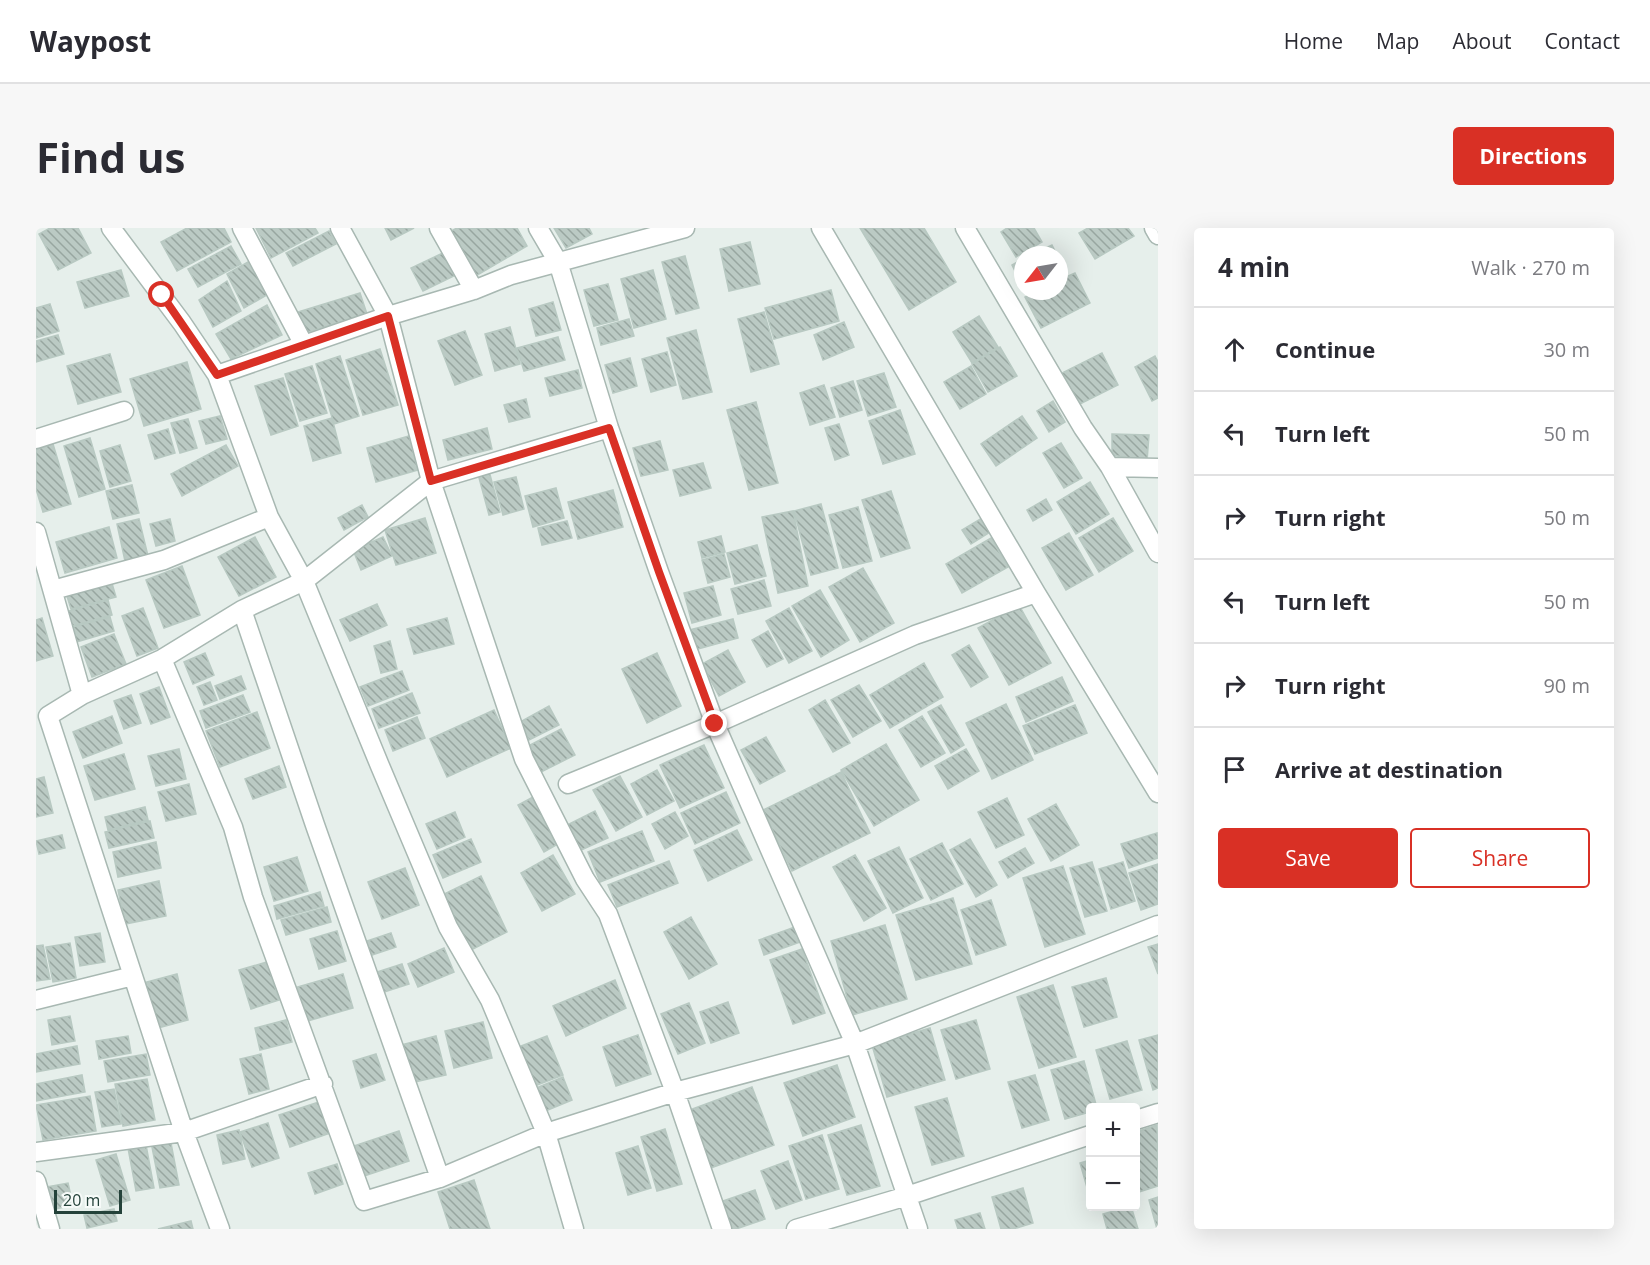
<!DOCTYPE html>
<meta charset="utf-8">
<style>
:root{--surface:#fff;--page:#f7f7f7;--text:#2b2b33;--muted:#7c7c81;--line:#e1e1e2;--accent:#d93025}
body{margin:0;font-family:"Open Sans",sans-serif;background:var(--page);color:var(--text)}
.controls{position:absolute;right:18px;bottom:18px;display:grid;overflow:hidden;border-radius:6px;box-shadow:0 6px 24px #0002}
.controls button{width:54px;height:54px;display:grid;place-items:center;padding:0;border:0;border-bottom:2px solid var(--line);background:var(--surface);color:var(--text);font:30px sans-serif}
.compass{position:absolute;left:978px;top:18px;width:54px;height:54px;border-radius:50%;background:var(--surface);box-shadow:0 6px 24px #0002;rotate:239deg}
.scale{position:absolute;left:18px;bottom:15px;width:68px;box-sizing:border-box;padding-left:6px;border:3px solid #24423a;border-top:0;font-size:16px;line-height:21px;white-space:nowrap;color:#24423a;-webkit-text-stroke:4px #f7fbf9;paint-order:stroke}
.stop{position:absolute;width:18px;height:18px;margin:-14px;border:4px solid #d93025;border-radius:50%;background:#fff}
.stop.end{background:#d93025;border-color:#fff;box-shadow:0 2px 6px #0008}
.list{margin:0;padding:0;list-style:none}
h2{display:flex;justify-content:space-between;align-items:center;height:78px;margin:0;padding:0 24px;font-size:26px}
h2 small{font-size:20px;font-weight:400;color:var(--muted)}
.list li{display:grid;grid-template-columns:39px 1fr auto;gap:18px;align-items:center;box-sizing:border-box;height:84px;padding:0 24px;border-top:2px solid var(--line)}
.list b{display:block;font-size:22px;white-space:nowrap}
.list em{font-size:20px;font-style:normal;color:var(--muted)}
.actions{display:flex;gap:12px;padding:18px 24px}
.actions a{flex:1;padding:14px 0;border:2px solid var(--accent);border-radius:6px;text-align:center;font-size:21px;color:var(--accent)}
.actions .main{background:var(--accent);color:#fff}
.icon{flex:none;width:33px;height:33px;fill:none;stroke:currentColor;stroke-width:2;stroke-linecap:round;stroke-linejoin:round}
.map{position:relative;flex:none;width:1122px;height:1001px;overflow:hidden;border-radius:6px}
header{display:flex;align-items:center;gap:36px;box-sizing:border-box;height:84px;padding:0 30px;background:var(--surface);border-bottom:2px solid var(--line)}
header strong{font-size:28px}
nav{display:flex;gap:33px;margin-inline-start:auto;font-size:21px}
.intro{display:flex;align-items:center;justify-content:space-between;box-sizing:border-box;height:144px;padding:0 36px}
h1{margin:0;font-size:42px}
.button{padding:15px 27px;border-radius:6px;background:var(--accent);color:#fff;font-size:21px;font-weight:700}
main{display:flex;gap:36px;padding:0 36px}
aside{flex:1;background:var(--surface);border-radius:6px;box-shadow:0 6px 24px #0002}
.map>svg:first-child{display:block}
.building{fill:url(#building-back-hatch);stroke:#b8c9c2;stroke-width:1.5}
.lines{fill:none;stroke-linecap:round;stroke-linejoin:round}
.minor-casing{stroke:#a8b8b2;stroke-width:21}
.minor{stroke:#fff;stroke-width:18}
.route{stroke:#d93025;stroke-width:8}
</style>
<header>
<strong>Waypost</strong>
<nav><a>Home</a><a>Map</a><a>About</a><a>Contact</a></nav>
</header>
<div class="intro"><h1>Find us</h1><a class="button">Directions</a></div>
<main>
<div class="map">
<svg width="1122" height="1001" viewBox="0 0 1122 1001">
<defs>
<pattern id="building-back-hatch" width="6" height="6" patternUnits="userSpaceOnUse" patternTransform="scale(1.5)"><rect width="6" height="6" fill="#bbcac4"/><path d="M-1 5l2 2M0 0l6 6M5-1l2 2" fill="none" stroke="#98a6a0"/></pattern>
</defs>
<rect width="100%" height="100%" fill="#e6efeb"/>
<!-- building -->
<path class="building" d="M14,0H42L55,25L22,42L3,6Z
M151,0H188L195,14L141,43L125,14Z
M220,0H279L282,5L235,30Z
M349,0H378L355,12Z
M421,0H481L491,18L438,49L413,4Z
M518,0H553L556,6L530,20Z
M824,0H888L920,54L873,82Z
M971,0H998L1006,14L980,29L965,4Z
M1052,0H1092L1098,8L1059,31L1043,5Z
M293,3L300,16L257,38L250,25Z
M714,14L724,56L693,63L684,21Z
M1016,17L1021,27H995Z
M195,18L205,36L162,59L152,41Z
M411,23L422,46L387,63L375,40Z
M226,26L243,60L208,80L191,46Z
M649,28L663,80L640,86L626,34Z
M987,31V59L976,37Z
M85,42L93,68L49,80L41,54Z
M617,42L630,91L598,100L585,51Z
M1039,45L1054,75L1005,100L989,69L1002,63H1023V52Z
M191,53L205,83L177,99L163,72Z
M572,56L582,92L558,98L548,62Z
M795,62L803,93L738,111L729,80Z
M324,65L331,86L269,105L262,84Z
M517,74L525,102L500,108L493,81Z
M14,76L23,103L0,110V80Z
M231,77L246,107L195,131L180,106Z
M728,84L743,136L715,144L702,91Z
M943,88L962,119L936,135L917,104Z
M593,91L598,108L565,117L561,100Z
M808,94L818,119L787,132L778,107Z
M474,99L484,136L459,143L449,106Z
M660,102L676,164L647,171L631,110Z
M429,103L446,147L419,157L402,113Z
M22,107L28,126L0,134V113Z
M522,109L529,132L488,143L481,120Z
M964,119L981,148L952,164L936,136Z
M344,121L362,177L327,187L310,132Z
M631,124L640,157L615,164L606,131Z
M1066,125L1082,157L1038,179L1022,147Z
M74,126L85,164L42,176L31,138Z
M304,128L323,188L298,196L280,136Z
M1119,128L1122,134V170L1116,173L1099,139Z
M594,130L601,158L577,165L569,137Z
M151,134L165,181L108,198L94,151Z
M276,138L291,185L264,193L249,146Z
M935,138L950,166L924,181L908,154Z
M542,142L546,160L514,168L509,150Z
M848,145L860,179L832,188L821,153Z
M247,150L262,198L235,207L219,158Z
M817,153L826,182L804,189L795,160Z
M788,157L799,189L774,197L764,165Z
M490,171L494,189L473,194L468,177Z
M1017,173L1029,194L1013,204L1001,183Z
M720,174L742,255L713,262L691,182Z
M864,182L879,226L847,236L833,193Z
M184,188L191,211L170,216L163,193Z
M986,188L1001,210L960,238L945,216Z
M296,190L305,225L277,233L268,198Z
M152,191L161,220L144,225L135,195Z
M803,196L813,227L799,232L789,200Z
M451,200L456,221L412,232L407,212Z
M132,201L139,225L119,231L112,207Z
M1076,206L1113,207L1111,233L1076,227Z
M373,208L382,242L340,254L331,220Z
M54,210L69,261L43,269L28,218Z
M624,213L632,242L605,248L597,220Z
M1025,215L1046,250L1028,260L1007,225Z
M17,216L35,276L7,284L0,261V221Z
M84,217L95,253L74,259L64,223Z
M190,217L202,238L146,268L135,246Z
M667,235L675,260L644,268L637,242Z
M453,243L464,284L453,287L442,246Z
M480,249L488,281L467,287L458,254Z
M1054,254L1073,286L1040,306L1021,274Z
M96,257L103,285L77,291L70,263Z
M520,260L528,290L497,299L489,268Z
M577,262L587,299L542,311L532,274Z
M855,263L874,320L845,329L826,272Z
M1010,271L1016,282L997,293L991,282Z
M785,276L802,340L775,347L758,283Z
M326,277L332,289L308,302L302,290Z
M822,279L836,333L807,340L793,287Z
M757,283L772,358L742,365L726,289Z
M951,287L959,301L935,316L926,302Z
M389,290L400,325L360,337L349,302Z
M1077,290L1097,323L1063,344L1043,310Z
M103,291L112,328L89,333L81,296Z
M134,291L139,313L120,318L114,296Z
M531,293L536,310L506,317L502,300Z
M73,299L81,330L29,345L20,314Z
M1033,305L1057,347L1030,362L1006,320Z
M685,308L689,324L666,330L662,314Z
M219,309L240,349L203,368L182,329Z
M347,309L356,328L325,342L317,322Z
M955,310L972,339L926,365L910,336Z
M721,317L730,348L699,356L691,325Z
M688,326L694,349L672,355L666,332Z
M146,338L164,387L128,400L110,352Z
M827,340L858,395L824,414L793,359Z
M75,352L80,369L35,381L30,365Z
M728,352L735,378L702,386L695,361Z
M677,358L685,387L656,395L648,365Z
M784,362L813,412L785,429L756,378Z
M72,372L76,387L33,399L29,384Z
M341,376L351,397L314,413L304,392Z
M983,377L1015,435L973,457L942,400Z
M107,380L122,420L101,428L86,388Z
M753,380L776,423L753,435L730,393Z
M74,389L78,403L37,415L33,400Z
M6,390L17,428L0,433V392Z
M411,390L418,416L378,426L371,401Z
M697,391L702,410L658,422L653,402Z
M732,403L747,431L731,439L716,412Z
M78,406L90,436L56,449L45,419Z
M354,413L361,441L345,445L338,418Z
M933,417L952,449L935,459L916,427Z
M692,422L709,454L683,468L666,436Z
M169,425L178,447L157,456L148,434Z
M621,425L645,478L611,495L586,441Z
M888,435L907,469L854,500L834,467Z
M366,443L373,462L332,478L324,459Z
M205,448L210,461L184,471L179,458Z
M1026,449L1037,473L990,494L980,469Z
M174,454L181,472L168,477L161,459Z
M823,457L845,493L817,509L795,472Z
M123,459L134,489L115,496L104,466Z
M376,465L384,485L343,500L336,481Z
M95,467L105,495L88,501L78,473Z
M207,467L214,484L170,500L164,483Z
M789,472L814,515L797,524L773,482Z
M970,476L997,532L956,551L930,495Z
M905,477L928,517L915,525L892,484Z
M1039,477L1051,505L999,526L987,498Z
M513,478L523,497L493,512L484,494Z
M458,482L475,520L411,549L394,511Z
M221,484L234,520L184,539L170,503Z
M76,488L86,515L47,530L37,504Z
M886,488L909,525L885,539L863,502Z
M381,489L389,510L357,523L349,502Z
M525,501L539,527L505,544L492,518Z
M730,509L749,543L724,556L705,522Z
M850,516L883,572L838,598L805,542Z
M668,517L688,560L644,580L624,537Z
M143,521L150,551L120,558L112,528Z
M930,521L943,543L912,561L899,538Z
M88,526L99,561L59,572L48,538Z
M243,538L250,559L217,571L209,551Z
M621,542L638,573L611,587L595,556Z
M805,544L834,605L756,643L727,582Z
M584,548L606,589L580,603L557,562Z
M8,549L17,585L0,589V551Z
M153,556L160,586L130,593L122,564Z
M690,564L704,595L659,616L645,585Z
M497,569L522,616L508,624L482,577Z
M971,570L988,607L960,620L942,584Z
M1020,576L1043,617L1015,633L992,591Z
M109,579L112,592L72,602L69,589Z
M559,583L572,610L543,623L531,597Z
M419,584L429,609L401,621L390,596Z
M639,584L652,608L629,621L616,596Z
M114,593L118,610L73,620L69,604Z
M701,602L716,632L672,653L658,622Z
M606,603L618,633L564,654L552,624Z
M1121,605L1122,630L1093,640L1085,616Z
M26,607L29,620L3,626L0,613Z
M435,611L445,634L407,650L397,627Z
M934,611L961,657L940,669L914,622Z
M120,614L125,640L82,649L77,624Z
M906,615L927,656L895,672L874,631Z
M863,619L887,670L857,685L832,633Z
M989,620L998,635L972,650L963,634Z
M517,627L539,666L506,683L485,645Z
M819,627L850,680L828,693L797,639Z
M261,629L272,663L238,673L228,639Z
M633,633L642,655L581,679L572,657Z
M1056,634L1071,683L1049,689L1034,640Z
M1087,634L1099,673L1075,681L1063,641Z
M1122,636V676L1105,682L1093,645Z
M1027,638L1049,706L1009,719L987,650Z
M369,640L383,677L346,691L332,654Z
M445,648L471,704L431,724L404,668Z
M123,653L130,688L89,696L82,662Z
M284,664L288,678L241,691L238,678Z
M917,670L936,736L880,752L860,687Z
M955,672L970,717L940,727L925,682Z
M291,679L295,694L250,707L245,692Z
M655,689L681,736L653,751L628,704Z
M849,697L871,771L816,787L795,713Z
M759,699L764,714L728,727L723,712Z
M301,703L310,733L283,741L274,711Z
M64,705L69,734L44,738L39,709Z
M355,705L360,719L333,728L328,714Z
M34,715L40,750L17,754L10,719Z
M1122,716V746L1112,719Z
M7,717L14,751L0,753V718Z
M408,720L418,744L382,759L372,736Z
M766,721L789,785L757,796L734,732Z
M231,734L243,772L215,781L203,742Z
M366,736L373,756L345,765L338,745Z
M141,746L152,792L118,801L107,755Z
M307,746L317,780L268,794L258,760Z
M1070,750L1081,789L1048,799L1036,759Z
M579,752L590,780L530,808L517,778Z
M1017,757L1040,829L1003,840L981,769Z
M692,774L703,805L675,815L664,784Z
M653,775L669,815L642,826L625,786Z
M34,788L39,813L16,817L12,792Z
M250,792L256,814L224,822L219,800Z
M940,792L954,841L920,851L905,802Z
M447,794L456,830L418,840L409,803Z
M894,800L909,852L851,869L836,817Z
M602,807L615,846L580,858L567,819Z
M1122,807V860L1117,862L1103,812Z
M92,808L95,825L63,831L60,813Z
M400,808L410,847L374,855L365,817Z
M511,808L527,847L496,859L480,820Z
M1091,813L1106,862L1074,871L1060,822Z
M41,818L44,836L0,844V826Z
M110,826L114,847L72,854L68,833Z
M225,826L233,861L213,866L204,831Z
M340,826L349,852L325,860L317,833Z
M1048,833L1061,880H1054V884L1029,891L1015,842Z
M801,837L819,889L767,908L748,855Z
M46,847L49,864L0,873V856Z
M999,847L1013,892L986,900L972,854Z
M527,849L536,872L507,884L498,861Z
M111,851L119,892L87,898L79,856Z
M716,859L738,917L672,941L651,883Z
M78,861L85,896L66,899L59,864Z
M54,868L60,903L7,912L0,877Z
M911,870L928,928L896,937L879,879Z
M286,873L297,904L254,919L243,887Z
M232,895L243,930L216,939L204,904Z
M825,897L844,958L811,967L792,907Z
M1121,897L1122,958L1100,965V904Z
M629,901L646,956L621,963L605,909Z
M203,902L209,931L187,936L181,907Z
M363,903L373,933L328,948L318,918Z
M786,907L803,961L770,971L753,918Z
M134,910L143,957L124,960L115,914Z
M110,917L118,960L100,963L92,920Z
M602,918L615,960L592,967L580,925Z
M80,926L94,972L74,978L60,932Z
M1054,932V970L1044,935Z
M752,933L766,972L740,981L725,943Z
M301,936L307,956L279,966L272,945Z
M438,952L454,1001H414L402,964Z
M32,955L37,977L15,982L10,959Z
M987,960L997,995L977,1001H965L956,969Z
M719,962L729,991L700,1001H693L684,974Z
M1122,969V1001H1121L1113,972Z
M1095,978L1102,1001H1071L1067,986Z
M78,981L81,993L51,1000L48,987Z
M944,985L949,1001H922L919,992Z
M155,993L157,1001H122Z"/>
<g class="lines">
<defs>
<path id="minor" d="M75,0L146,95L181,147
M206,0L268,117
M304,0L352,88L395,253L488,531L549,651L572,686L639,864L686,1001
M403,0L438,62
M502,0L522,34L573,200L623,344L679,496L819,816L882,1001
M785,0L1000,365L1122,565
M929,0L1047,200L1074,239L1122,240
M1118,0L1122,7
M0,211L88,183
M1074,239L1122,325
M0,304L46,467
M17,362L128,332L233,289
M206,382L279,597L404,950
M126,431L197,599L217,669L328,973L404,950L510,905L639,864L819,816L1122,697
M532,556L679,496L879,407L1000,365
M97,748L148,904L184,1001
M0,772L97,748L12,488L46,467L126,431L206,382L268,353L233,289L181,147L352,88L438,62L475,47L649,0
M1100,892L1122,885
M0,924L148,904L287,856
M0,953L14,1001
M538,1001L510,905L454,772L412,699L344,538L268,353L395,253L573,200
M760,1001L871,968L1054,907"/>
</defs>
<!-- minor casing -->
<use href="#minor" class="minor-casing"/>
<!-- minor -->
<use href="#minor" class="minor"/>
</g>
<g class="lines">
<!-- route -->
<path class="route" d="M126,67L181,147L352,88L395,253L573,200L623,344L679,496"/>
</g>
</svg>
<div class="controls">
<button>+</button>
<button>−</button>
</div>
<svg class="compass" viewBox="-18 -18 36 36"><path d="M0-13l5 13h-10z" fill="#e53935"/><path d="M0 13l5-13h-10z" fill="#7c7c81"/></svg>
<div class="scale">20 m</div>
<div class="stop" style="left:126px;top:67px"></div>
<div class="stop end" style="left:679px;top:496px"></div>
</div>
<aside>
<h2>4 min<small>Walk · 270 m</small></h2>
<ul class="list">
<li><svg class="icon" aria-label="ahead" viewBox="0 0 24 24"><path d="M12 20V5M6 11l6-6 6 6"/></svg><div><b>Continue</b></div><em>30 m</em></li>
<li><svg class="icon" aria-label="left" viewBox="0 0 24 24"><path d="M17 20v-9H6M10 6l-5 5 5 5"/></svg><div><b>Turn left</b></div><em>50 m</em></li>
<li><svg class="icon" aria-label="right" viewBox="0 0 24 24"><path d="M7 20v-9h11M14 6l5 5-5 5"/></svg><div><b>Turn right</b></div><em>50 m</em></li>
<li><svg class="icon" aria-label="left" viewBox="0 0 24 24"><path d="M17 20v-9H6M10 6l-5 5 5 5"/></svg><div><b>Turn left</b></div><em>50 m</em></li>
<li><svg class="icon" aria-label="right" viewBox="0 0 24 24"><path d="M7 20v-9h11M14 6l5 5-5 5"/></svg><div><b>Turn right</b></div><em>90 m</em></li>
<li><svg class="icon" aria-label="arrive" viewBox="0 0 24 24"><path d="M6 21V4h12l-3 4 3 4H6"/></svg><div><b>Arrive at destination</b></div></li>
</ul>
<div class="actions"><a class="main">Save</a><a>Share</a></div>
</aside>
</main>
